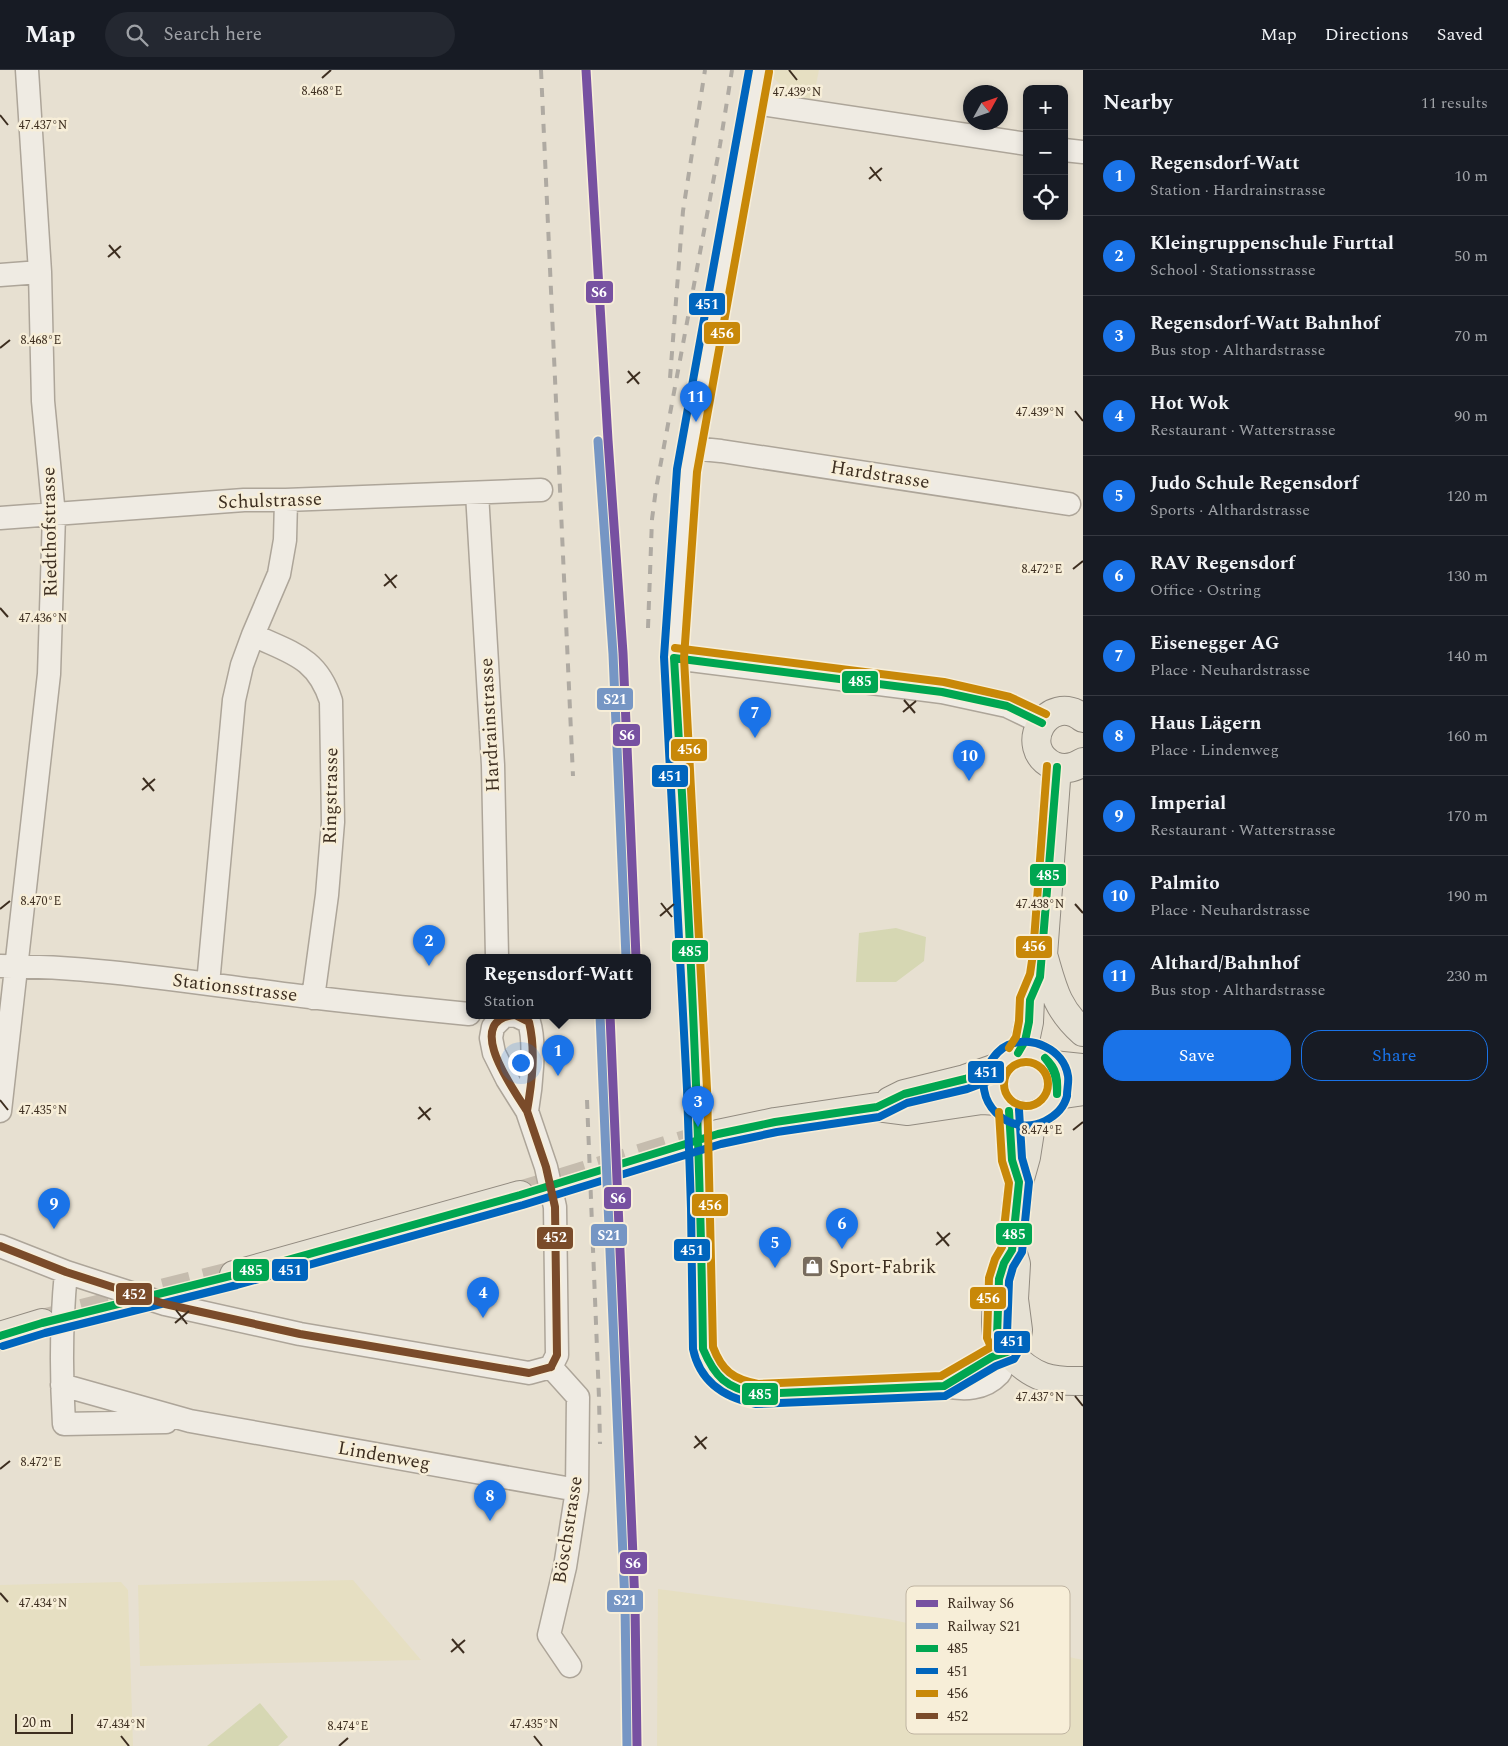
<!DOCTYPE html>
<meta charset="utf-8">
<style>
:root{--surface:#171b24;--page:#242831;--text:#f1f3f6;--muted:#9ea1a6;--line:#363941;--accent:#1a73e8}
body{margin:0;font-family:Spectral,serif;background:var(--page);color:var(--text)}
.controls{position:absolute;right:15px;top:15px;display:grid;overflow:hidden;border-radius:10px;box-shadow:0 2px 8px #0003}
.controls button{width:45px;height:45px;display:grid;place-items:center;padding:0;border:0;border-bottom:1px solid var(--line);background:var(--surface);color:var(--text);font:25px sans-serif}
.compass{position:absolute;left:963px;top:15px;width:45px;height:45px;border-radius:50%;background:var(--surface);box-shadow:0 2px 8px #0003;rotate:50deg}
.scale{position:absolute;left:15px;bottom:12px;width:58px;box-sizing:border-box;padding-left:5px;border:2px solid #3d2e20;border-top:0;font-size:14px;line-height:18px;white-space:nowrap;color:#3d2e20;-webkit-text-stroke:4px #f7eed8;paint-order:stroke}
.you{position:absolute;left:520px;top:992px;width:18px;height:18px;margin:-12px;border:4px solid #fff;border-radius:50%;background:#1a73e8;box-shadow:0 0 0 8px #1a73e833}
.badge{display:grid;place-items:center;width:32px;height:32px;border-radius:50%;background:var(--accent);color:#fff;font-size:16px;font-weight:700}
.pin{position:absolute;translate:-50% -41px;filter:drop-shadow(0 1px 2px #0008)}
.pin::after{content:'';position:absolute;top:26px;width:18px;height:15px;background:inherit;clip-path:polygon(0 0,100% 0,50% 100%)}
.popup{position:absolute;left:466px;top:884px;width:185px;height:65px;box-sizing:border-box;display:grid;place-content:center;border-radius:10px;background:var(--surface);filter:drop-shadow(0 1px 4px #0005);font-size:16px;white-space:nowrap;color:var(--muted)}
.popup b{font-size:19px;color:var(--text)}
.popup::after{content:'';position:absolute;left:50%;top:100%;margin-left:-10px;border:10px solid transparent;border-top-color:var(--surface)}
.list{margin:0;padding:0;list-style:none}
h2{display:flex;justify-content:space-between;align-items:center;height:65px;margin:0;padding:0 20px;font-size:21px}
h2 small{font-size:16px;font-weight:400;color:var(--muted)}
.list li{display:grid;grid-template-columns:32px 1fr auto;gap:15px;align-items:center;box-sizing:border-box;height:80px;padding:0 20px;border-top:1px solid var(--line)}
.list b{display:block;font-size:19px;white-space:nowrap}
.list p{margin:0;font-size:16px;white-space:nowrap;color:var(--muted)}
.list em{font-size:16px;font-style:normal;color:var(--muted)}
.actions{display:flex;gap:10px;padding:15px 20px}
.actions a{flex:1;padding:11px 0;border:1px solid var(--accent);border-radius:20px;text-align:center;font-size:18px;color:var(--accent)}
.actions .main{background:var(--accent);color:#fff}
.icon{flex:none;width:28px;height:28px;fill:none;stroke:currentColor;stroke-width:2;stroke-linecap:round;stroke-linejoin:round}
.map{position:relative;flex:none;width:1083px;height:1676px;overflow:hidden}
header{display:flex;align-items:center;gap:30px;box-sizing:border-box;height:70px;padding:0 25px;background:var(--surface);border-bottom:1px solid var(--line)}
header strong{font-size:24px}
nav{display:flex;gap:28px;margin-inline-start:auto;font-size:18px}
.search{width:350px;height:45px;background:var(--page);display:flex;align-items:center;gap:12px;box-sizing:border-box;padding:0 18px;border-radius:28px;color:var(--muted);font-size:19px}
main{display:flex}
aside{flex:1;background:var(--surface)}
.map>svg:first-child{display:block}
.farmland{fill:#e6dfc2}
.green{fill:#d6d7b3}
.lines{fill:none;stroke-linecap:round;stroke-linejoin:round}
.major-tunnel{stroke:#c5bcae;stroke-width:28;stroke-dasharray:28 14;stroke-linecap:butt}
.minor-casing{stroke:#ada599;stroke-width:25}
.major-casing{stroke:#928b80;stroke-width:30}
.minor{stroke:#efebe3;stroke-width:22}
.major{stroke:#e6e1d4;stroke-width:28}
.rail{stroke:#afaaa2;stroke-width:4;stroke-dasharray:9 9;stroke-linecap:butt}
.bus-1-casing{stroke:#f7eed8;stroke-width:11}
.bus-2-casing{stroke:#f7eed8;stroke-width:11}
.bus-3-casing{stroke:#f7eed8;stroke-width:11}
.bus-4-casing{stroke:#f7eed8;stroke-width:11}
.bus-1{stroke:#00a651;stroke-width:8}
.bus-2{stroke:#0065bd;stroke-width:8}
.bus-3{stroke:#c88808;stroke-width:8}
.bus-4{stroke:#7a4b2a;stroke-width:8}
.rail-1-casing{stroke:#f7eed8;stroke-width:12}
.rail-2-casing{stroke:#f7eed8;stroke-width:12}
.rail-1{stroke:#7751a1;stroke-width:9}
.rail-2{stroke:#7696c4;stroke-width:9}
.ticks{fill:none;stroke:#3d2e20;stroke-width:2}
.labels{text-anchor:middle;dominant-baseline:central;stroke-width:5;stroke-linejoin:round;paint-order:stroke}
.street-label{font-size:19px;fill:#3d2e20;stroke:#f7eed8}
.poi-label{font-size:19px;fill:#3d2e20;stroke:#f7eed8;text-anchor:start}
.key{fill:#f7eed8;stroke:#bfb4a1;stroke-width:1}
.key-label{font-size:14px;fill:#3d2e20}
.ticks-label{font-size:12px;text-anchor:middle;fill:#3d2e20;stroke:#f7eed8;stroke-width:5;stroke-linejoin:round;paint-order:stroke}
.line-badge{stroke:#f7eed8;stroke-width:2}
.badge-label{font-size:14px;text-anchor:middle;font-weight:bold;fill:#fff}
</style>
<header>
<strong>Map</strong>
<div class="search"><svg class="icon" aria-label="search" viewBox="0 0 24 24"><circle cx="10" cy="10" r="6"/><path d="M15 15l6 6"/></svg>Search here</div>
<nav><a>Map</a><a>Directions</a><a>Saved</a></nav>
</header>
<main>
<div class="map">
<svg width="1083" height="1676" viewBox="0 0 1083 1676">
<rect width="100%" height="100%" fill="#e7e0d1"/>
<!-- farmland -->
<path class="farmland" d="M773,0H819L813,29L794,26L772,7Z
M353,1510L421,1590L140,1596L138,1515Z
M121,1512L128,1520L133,1676H0V1515Z
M658,1519L888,1549L1083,1590V1676H657Z"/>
<!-- green -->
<path class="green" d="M896,858L926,867L924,891L896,912H856L859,863Z
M260,1633L288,1667L278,1676H207Z"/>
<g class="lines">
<!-- major-tunnel -->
<path class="major-tunnel" d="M520,1125L718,1064
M42,1253L234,1205"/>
<defs>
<path id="minor" d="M759,0L687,401L674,588L688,830L697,1019L701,1138L703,1279C706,1285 707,1292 711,1297C720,1314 740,1321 757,1324L944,1316C964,1320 984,1320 999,1304C1003,1299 1005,1288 1007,1282
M754,33L1027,74
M1064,80L1083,82
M0,205L40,202
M691,378L721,381L1069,434
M477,423L493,695L497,887
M0,448L244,430H286L541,420
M253,565C291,583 317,587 331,631L333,752L327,825L313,928
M674,588L942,622L1007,636L1042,653
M0,896C85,896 170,909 254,920C325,930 397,937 469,944
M208,914L234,630L242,595L253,565L279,504L285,470L286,430
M0,1041L49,604L54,445L43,331L40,202L27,0
M527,1041C531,1018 536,973 529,952L515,945L504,946L493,957L491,968L494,983L507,1009L527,1041L546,1097L555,1137L557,1285L551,1297
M0,1176L66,1202L165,1234L300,1264L529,1303L551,1297
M66,1202C61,1253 61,1304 64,1354L166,1352
M551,1297L578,1327L577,1420L565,1497L549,1565L570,1596
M62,1315L190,1351L577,1420
M944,1316L992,1287L1007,1282"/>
<path id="major" d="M1083,648C1048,621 1015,678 1054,696C1064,700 1074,698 1083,692
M1044,888C1053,919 1057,939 1083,962
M994 1014a32 32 0 1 1 64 0a32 32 0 1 1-64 0Z
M1018,983L1025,971L1029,952L1030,930L1040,907L1043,885L1057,697
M1053,995L1083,998
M1057,1025L1083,1021
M890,1031L904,1024L965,1009L999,997
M718,1064L775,1052L877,1037L908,1041L982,1030L998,1031
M234,1205L520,1125
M999,1211C998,1228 994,1249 997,1265C998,1271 1005,1280 1010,1284C1034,1308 1050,1312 1083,1311
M0,1266L42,1253
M1007,1282L1016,1271L1018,1260L1014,1229L1016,1194L1012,1180L1019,1112L1026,1087L1031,1055L1037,1045"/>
</defs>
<!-- minor casing -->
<use href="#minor" class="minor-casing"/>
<!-- major casing -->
<use href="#major" class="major-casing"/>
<!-- minor -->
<use href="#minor" class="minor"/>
<!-- major -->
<use href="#major" class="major"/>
<!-- rail -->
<path class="rail" d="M541,0L573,706
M670,308L683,141L705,0
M648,558L652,449L656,419L720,75L732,0
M587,1030L599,1328L600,1374"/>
<defs>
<path id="bus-1" d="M674,588C688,818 700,1048 703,1279C715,1307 726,1318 757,1324L944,1316L992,1287L1007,1282
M674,588L942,622L1007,636L1042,653
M1018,983L1025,971L1029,952L1030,930L1040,907L1057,697
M1045,988C1057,999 1058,1009 1057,1024
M1045,988C1055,1000 1057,1009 1057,1024
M0,1266L42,1253L234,1205L520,1125L718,1064L775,1052L877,1037L904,1024L965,1009L999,997
M1007,1282L997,1267L999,1209L1004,1193L1012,1180L1019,1112L1012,1090L1009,1041"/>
<path id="bus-2" d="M749,0L677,399L664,587L687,1019L691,1138L693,1279C700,1312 725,1328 756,1334L945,1326L996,1296L1014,1289L1017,1284V1279L1007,1264L1009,1211L1013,1197L1022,1182L1029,1112L1022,1088L1019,1040
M1067,1026C1064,1038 1055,1046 1045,1051C1009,1069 969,1030 989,994C994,986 999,979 1008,975C1031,965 1064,979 1068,1006C1069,1012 1067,1019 1067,1025
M3,1276L45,1263L237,1215L523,1135L721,1074L777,1062L879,1047L907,1033L967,1019L1002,1006"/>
<path id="bus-3" d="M769,2L697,402L684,588L707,1019L713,1277C722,1301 733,1309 758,1314L941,1306L991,1277L987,1268L989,1208L995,1189L1002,1177L1009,1113L1002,1091L999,1042
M675,578L944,612L1010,627L1046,644
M1009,978L1016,967L1019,951L1020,928L1030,904L1033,884L1047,696
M1004 1014a22 22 0 1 1 44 0a22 22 0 1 1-44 0Z"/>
<path id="bus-4" d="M515,945L529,952C536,981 532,1012 527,1041C514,1020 462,950 515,945Z
M527,1041L546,1097L555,1137L557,1285L551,1297
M0,1176L66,1202L165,1234L300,1264L529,1303L551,1297"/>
</defs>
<!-- bus-1 casing -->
<use href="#bus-1" class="bus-1-casing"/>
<!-- bus-2 casing -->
<use href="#bus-2" class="bus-2-casing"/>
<!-- bus-3 casing -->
<use href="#bus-3" class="bus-3-casing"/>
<!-- bus-4 casing -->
<use href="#bus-4" class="bus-4-casing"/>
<!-- bus-1 -->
<use href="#bus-1" class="bus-1"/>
<!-- bus-2 -->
<use href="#bus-2" class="bus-2"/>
<!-- bus-3 -->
<use href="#bus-3" class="bus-3"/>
<!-- bus-4 -->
<use href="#bus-4" class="bus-4"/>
<defs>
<path id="rail-1" d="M586,0L608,370L623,583L636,887
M610,945L635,1534L637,1676"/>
<path id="rail-2" d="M598,371L613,584L626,887
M600,945L625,1534L627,1676"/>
</defs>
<!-- rail-1 casing -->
<use href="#rail-1" class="rail-1-casing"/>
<!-- rail-2 casing -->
<use href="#rail-2" class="rail-2-casing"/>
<!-- rail-1 -->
<use href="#rail-1" class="rail-1"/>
<!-- rail-2 -->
<use href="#rail-2" class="rail-2"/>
</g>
<!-- ticks -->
<path class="ticks" d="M789,0L797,10M322,8L331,0M0,45L8,55M870,97L881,111M869,109L882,98M109,175L120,188M108,187L121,176M0,278L10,270M628,301L639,314M627,313L640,302M1075,341L1083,351M1073,499L1083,491M385,504L396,518M384,516L397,505M0,538L8,547M904,630L915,643M903,642L916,631M143,708L154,721M142,720L155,709M661,833L672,847M1075,834L1083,843M0,839L10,831M660,846L674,834M0,1030L8,1040M419,1037L430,1050M418,1049L431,1038M1073,1060L1083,1052M937,1162L949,1176M936,1175L950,1163M176,1240L187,1254M175,1253L189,1241M1075,1326L1083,1336M695,1366L706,1379M694,1378L707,1367M0,1399L10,1391M0,1523L8,1532M452,1569L464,1583M451,1582L465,1570M121,1666L129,1676M534,1666L542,1676M339,1676L348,1668"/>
<!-- icons -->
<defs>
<symbol id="shop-square" viewBox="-11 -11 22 22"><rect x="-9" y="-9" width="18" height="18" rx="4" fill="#786c5e" stroke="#f7eed8"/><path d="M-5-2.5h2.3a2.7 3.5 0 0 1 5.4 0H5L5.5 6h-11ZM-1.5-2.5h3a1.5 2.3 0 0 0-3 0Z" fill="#fff"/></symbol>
</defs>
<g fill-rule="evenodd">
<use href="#shop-square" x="800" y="1184" width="25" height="25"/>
</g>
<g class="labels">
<!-- street labels -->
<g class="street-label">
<text transform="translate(880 405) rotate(9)">Hardstrasse</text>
<text transform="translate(270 431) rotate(-2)">Schulstrasse</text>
<text transform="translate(50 462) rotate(-91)">Riedthofstrasse</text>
<text transform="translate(490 655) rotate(-93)">Hardrainstrasse</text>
<text transform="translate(331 726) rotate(-89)">Ringstrasse</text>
<text transform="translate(235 918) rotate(7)">Stationsstrasse</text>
<text transform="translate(384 1386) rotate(10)">Lindenweg</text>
<text transform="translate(568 1460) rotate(-81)">Böschstrasse</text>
</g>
<!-- poi labels -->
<g class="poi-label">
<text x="829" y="1197">Sport-Fabrik</text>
</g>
</g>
<!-- legend -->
<rect x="906" y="1516" width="164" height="148" rx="8" class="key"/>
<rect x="916" y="1530" width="22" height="7" fill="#7751a1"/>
<rect x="916" y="1553" width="22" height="6" fill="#7696c4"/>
<rect x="916" y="1575" width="22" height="7" fill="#00a651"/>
<rect x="916" y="1598" width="22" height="6" fill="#0065bd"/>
<rect x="916" y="1620" width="22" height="7" fill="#c88808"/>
<rect x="916" y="1643" width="22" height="6" fill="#7a4b2a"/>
<g class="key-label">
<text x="947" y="1538">Railway S6</text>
<text x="947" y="1561">Railway S21</text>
<text x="947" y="1583">485</text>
<text x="947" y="1606">451</text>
<text x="947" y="1628">456</text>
<text x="947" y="1651">452</text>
</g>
<g class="ticks-label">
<text x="322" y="25">8.468°E</text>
<text x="797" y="26">47.439°N</text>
<text x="43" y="59">47.437°N</text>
<text x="41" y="274">8.468°E</text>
<text x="1040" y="346">47.439°N</text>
<text x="1042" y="503">8.472°E</text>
<text x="43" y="552">47.436°N</text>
<text x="41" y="835">8.470°E</text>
<text x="1040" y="838">47.438°N</text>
<text x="43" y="1044">47.435°N</text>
<text x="1042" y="1064">8.474°E</text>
<text x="1040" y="1331">47.437°N</text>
<text x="41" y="1396">8.472°E</text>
<text x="43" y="1537">47.434°N</text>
<text x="121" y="1658">47.434°N</text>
<text x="534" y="1658">47.435°N</text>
<text x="348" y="1660">8.474°E</text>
</g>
<g class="line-badge">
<rect x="585" y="210" width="29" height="24" rx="5" fill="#7751a1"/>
<rect x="688" y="222" width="38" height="24" rx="5" fill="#0065bd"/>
<rect x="703" y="251" width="38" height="24" rx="5" fill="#c88808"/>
<rect x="841" y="600" width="38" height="24" rx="5" fill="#00a651"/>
<rect x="596" y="617" width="38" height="24" rx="5" fill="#7696c4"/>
<rect x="612" y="653" width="29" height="24" rx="5" fill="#7751a1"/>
<rect x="670" y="668" width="38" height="24" rx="5" fill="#c88808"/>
<rect x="651" y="694" width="38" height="24" rx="5" fill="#0065bd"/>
<rect x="1029" y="793" width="38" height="24" rx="5" fill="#00a651"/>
<rect x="1015" y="865" width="38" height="24" rx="5" fill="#c88808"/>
<rect x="671" y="869" width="38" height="24" rx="5" fill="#00a651"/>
<rect x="967" y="990" width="38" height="24" rx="5" fill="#0065bd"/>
<rect x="603" y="1116" width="29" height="24" rx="5" fill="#7751a1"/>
<rect x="691" y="1123" width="38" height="24" rx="5" fill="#c88808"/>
<rect x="995" y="1152" width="38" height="24" rx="5" fill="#00a651"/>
<rect x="590" y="1153" width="38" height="24" rx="5" fill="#7696c4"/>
<rect x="536" y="1156" width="38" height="24" rx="5" fill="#7a4b2a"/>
<rect x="673" y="1168" width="38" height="24" rx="5" fill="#0065bd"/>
<rect x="271" y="1188" width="38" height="24" rx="5" fill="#0065bd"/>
<rect x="232" y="1188" width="38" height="24" rx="5" fill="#00a651"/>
<rect x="115" y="1212" width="38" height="24" rx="5" fill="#7a4b2a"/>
<rect x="969" y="1216" width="38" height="24" rx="5" fill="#c88808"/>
<rect x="993" y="1260" width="38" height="24" rx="5" fill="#0065bd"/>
<rect x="741" y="1312" width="38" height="24" rx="5" fill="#00a651"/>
<rect x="619" y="1481" width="29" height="24" rx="5" fill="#7751a1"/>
<rect x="606" y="1519" width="38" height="24" rx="5" fill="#7696c4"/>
</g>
<g class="badge-label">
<text x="599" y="227">S6</text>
<text x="707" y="239">451</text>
<text x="722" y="268">456</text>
<text x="860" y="616">485</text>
<text x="615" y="634">S21</text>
<text x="627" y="670">S6</text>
<text x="689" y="684">456</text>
<text x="670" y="711">451</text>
<text x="1048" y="810">485</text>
<text x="1034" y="881">456</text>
<text x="690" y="886">485</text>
<text x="986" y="1007">451</text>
<text x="618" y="1133">S6</text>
<text x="710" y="1140">456</text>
<text x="1014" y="1169">485</text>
<text x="609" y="1170">S21</text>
<text x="555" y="1172">452</text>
<text x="692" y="1185">451</text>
<text x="290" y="1205">451</text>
<text x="251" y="1205">485</text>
<text x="134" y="1229">452</text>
<text x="988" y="1233">456</text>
<text x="1012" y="1276">451</text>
<text x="760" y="1329">485</text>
<text x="633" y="1498">S6</text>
<text x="625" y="1535">S21</text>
</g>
</svg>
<div class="controls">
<button>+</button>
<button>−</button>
<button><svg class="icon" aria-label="locate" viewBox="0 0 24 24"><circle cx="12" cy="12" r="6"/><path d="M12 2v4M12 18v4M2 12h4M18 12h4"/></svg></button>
</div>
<svg class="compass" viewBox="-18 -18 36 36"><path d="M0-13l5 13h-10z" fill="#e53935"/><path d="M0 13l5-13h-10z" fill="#9ea1a6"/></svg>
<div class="scale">20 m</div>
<div class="you"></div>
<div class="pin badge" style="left:558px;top:1006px">1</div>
<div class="popup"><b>Regensdorf-Watt</b>Station</div>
<div class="pin badge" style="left:429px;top:896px">2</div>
<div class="pin badge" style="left:698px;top:1057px">3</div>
<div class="pin badge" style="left:483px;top:1248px">4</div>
<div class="pin badge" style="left:775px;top:1198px">5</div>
<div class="pin badge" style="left:842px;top:1179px">6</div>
<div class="pin badge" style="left:755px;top:668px">7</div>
<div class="pin badge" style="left:490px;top:1451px">8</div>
<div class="pin badge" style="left:54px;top:1159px">9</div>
<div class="pin badge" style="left:969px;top:711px">10</div>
<div class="pin badge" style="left:696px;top:352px">11</div>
</div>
<aside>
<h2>Nearby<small>11 results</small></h2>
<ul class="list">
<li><span class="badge">1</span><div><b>Regensdorf-Watt</b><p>Station · Hardrainstrasse</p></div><em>10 m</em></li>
<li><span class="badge">2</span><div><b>Kleingruppenschule Furttal</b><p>School · Stationsstrasse</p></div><em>50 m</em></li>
<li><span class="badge">3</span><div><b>Regensdorf-Watt Bahnhof</b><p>Bus stop · Althardstrasse</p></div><em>70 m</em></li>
<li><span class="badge">4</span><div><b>Hot Wok</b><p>Restaurant · Watterstrasse</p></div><em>90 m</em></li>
<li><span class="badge">5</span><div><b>Judo Schule Regensdorf</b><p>Sports · Althardstrasse</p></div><em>120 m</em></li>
<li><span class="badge">6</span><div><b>RAV Regensdorf</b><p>Office · Ostring</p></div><em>130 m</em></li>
<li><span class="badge">7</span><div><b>Eisenegger AG</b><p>Place · Neuhardstrasse</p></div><em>140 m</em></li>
<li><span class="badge">8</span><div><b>Haus Lägern</b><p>Place · Lindenweg</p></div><em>160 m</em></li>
<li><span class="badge">9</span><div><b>Imperial</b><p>Restaurant · Watterstrasse</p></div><em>170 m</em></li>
<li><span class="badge">10</span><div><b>Palmito</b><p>Place · Neuhardstrasse</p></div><em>190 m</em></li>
<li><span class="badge">11</span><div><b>Althard/Bahnhof</b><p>Bus stop · Althardstrasse</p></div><em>230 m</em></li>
</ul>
<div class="actions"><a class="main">Save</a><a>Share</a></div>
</aside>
</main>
